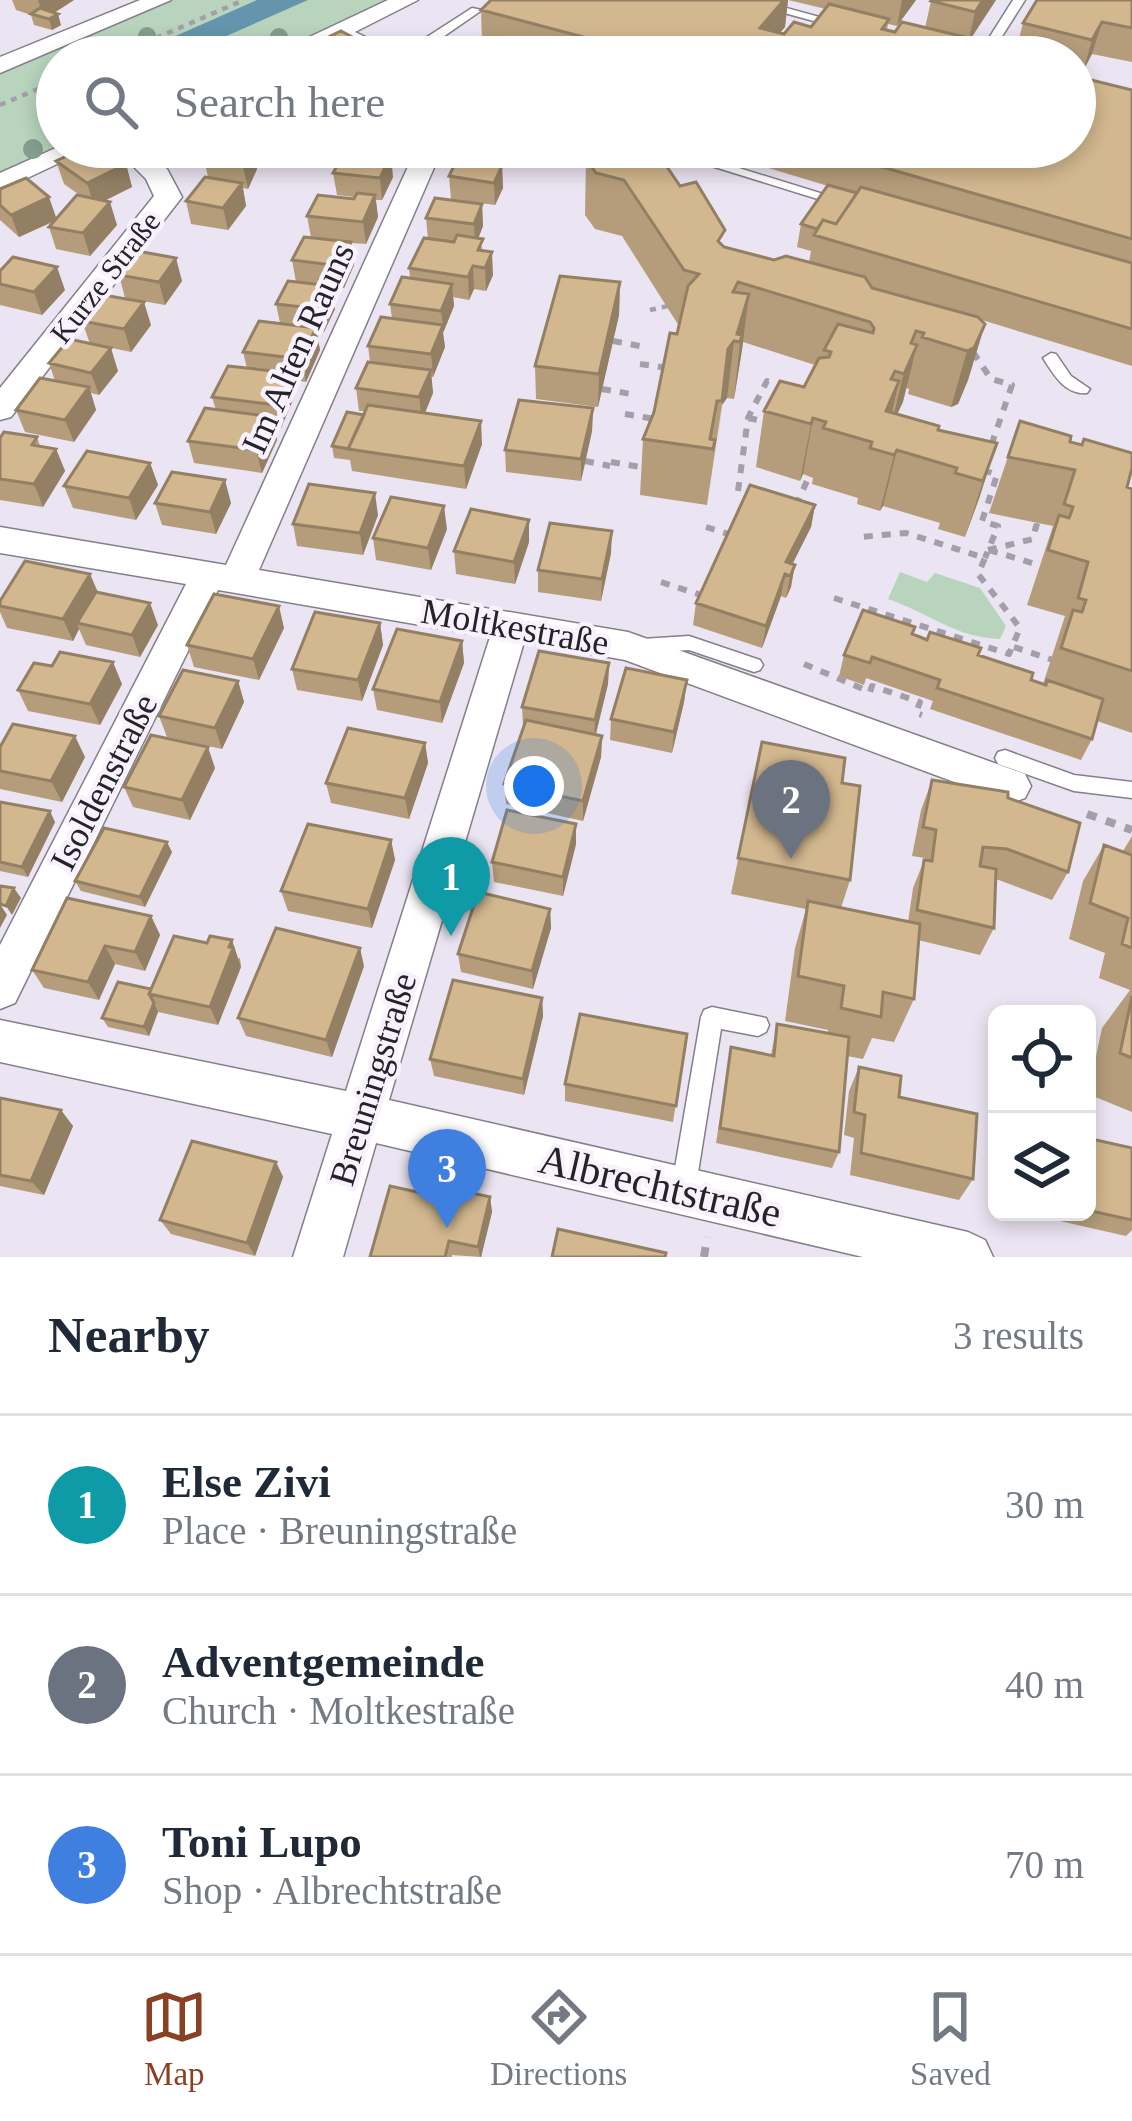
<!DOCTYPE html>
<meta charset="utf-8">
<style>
:root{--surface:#fff;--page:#f2f2f3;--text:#1f2937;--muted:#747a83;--line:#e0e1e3;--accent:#8a4123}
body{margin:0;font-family:Georgia,serif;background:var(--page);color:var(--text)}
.controls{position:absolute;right:36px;bottom:36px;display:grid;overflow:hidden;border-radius:18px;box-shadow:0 6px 18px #0003}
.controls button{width:108px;height:108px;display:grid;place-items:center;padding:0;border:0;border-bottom:3px solid var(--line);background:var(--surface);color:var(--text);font:60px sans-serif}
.you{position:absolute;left:534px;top:786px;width:42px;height:42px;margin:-30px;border:9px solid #fff;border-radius:50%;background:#1a73e8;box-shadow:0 0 0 18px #1a73e833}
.badge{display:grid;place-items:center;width:78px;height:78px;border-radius:50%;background:var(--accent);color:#fff;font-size:39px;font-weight:700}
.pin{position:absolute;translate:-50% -99px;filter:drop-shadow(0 3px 6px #0008)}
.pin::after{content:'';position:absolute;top:63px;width:42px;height:36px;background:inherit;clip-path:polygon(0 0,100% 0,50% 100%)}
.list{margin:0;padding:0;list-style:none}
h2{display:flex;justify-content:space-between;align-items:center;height:156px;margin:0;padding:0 48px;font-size:51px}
h2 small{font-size:39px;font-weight:400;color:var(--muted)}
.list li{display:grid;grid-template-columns:78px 1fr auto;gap:36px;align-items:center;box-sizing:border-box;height:180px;padding:0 48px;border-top:3px solid var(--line)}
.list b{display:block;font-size:45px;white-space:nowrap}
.list p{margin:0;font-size:39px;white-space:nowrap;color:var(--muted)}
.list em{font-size:39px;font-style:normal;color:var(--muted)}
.icon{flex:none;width:66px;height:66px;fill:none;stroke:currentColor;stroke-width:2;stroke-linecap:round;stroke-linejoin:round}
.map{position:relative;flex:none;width:1132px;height:1257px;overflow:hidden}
.search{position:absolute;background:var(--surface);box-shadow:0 6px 18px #0003;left:36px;right:36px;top:36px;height:132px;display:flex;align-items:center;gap:30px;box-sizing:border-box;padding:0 42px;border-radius:66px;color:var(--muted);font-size:45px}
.sheet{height:696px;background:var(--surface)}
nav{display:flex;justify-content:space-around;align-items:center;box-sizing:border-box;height:168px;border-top:3px solid var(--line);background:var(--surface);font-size:33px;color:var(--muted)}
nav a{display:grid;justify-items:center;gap:6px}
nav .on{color:var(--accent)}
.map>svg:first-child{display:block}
.green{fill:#b8d4bc}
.water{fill:#6595ac}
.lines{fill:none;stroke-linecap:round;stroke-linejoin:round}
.service-casing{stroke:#847f8b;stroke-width:3}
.minor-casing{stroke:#847f8b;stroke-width:3}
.path-far2{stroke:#a39ea8;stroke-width:4.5;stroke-dasharray:6 6;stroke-linecap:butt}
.path-far1{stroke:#a39ea8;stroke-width:6;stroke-dasharray:9 9;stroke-linecap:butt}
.path{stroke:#a39ea8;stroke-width:8;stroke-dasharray:10 10;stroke-linecap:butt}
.service{fill:#fff;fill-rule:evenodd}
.minor{fill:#fff;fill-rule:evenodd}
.tree{fill:#829e8d}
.wall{fill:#b59d7b;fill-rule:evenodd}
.shaded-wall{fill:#938064}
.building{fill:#d2b78f;stroke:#938064;stroke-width:3}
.labels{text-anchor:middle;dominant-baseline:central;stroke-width:9;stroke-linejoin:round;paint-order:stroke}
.far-street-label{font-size:30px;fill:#252328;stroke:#f8f2ff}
.street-label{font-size:36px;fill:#252328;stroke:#f8f2ff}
.near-street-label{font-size:42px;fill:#252328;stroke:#f8f2ff}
</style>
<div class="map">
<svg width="1132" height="1257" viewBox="0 0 1132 1257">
<rect width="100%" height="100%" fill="#ebe4f2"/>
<!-- green -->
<path class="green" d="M160,0H407L279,57H57V147H80L0,183V66Z
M900,572L927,582L935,573L980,588L1006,626L1000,639C956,638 927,612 888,599Z"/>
<!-- water -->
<path class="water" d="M257,0H308L179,57H128Z"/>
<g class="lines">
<defs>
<path id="service" d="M737,0H757L845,24L839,28Z
M1013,0H1025L989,57H977Z
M472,8L482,10L440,39L475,57H459L427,43V37Z
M650,147H671L849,202L842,206L837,205Z
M1051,353L1056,354L1071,376L1090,389L1087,393C1065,395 1054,375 1043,358Z
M689,636L760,660L763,665L760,670L754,672L689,650L642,653L636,651L633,646L636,641L642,639Z
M1005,750L1074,775L1132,782V798L1074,791L998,764L995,758L998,752Z
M712,1007L766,1018L769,1025L766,1032L758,1036L721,1029L695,1191L691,1199L683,1203L675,1199L671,1191L701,1017L704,1010Z"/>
<path id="minor" d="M140,0H171L0,73V57Z
M388,0H418L355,32L407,57H374L335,41L299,57H267Z
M58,147H93L0,191V173Z
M114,147H142L167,169L182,197L11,417L0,420V388L154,196L146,179Z
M417,147H443L259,570L628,632L1025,774L1031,786L1025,798L1011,803L625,660L524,642L389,1100L968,1232L985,1240L993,1257H863L376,1143L343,1257H293L332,1134L0,1062V1020L346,1091L490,637L218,590L15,1003L0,1009V945L186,584L0,553V527L226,565Z"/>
</defs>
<!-- service casing -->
<use href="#service" class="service-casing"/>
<!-- minor casing -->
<use href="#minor" class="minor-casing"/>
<!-- path-far2 -->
<path class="path-far2" d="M112,57L244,0
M0,105L57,81
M650,310L668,306"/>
<!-- path-far1 -->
<path class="path-far1" d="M613,341L645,347
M973,352L991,379L1012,385L991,446
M640,364L668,368
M602,389L631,394
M625,414L655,419
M748,418L769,422
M585,461L610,466
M611,462L647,468
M983,470L997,475L982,521L998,526L985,558
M738,491L748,418L767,381L785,387
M796,506L809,476
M706,527L732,535
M988,550L1033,539L1036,526L1044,528V523
M989,550L1045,567
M661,582L704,596
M834,598L1009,654L1020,628L978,574L985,558L906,533L860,537
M1014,647L1056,661
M804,664L870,692L872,686L920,702L916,713L922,715"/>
<!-- path -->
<path class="path" d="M1087,814L1132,830
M704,1257L707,1237"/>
<!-- service -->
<use href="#service" class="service"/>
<!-- minor -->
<use href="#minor" class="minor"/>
</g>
<!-- trees -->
<g class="tree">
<circle cx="147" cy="36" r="9"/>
<circle cx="279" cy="37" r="9"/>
<circle cx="33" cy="149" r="10"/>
</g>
<!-- wall -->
<path class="wall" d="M12,0H74L54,13L61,25L52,30L34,25L31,15L16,10Z
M491,0H916L897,26L888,24L887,30L895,32L925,28L931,1L996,0L967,43L966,49L998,57H540L482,41L481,10ZM788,0L826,9L811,27L784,34L779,33L785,27Z
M1132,0V62L1092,54L1083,71L1075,70V57H1024L1015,55L1023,23Z
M312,45L370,57H314Z
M1132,90V366L982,320L985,324L968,380L958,404L951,407L908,394L909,389L906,388L897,414L938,430L997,443L965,537L938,529L940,523L883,506L880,511L857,504L858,498L812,484L813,478L803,474L800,481L756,467L764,411L804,387L815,365L743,342L734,399L727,398L722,405L707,505L640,495L643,439L654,412L679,326L622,236L595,229L585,215L586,159L680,186L723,246L774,260L809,262L811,251L797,247L801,224L828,186L712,151V147H1075Z
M214,147L257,169L248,189L243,188L246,206L228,230L191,224L186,201L208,177L205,164Z
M367,147H407L404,153Z
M467,147H522L515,162L467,156Z
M56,161L126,164L132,187L104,201L117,225L90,256L56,249L49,227L53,221L19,237L0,220V189L56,218L81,196L64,184Z
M502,166L503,188L495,205L451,199L449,176Z
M333,173L393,177L382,200H376L378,217L366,244L351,243L354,265L344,288L332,287L335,309L324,332L316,331L320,350L306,382L292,380L295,395L281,428L274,427L277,440L262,473L194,463L188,441L216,410L212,397L247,368L243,352L280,323L276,304L296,282L292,260L311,238L307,216L354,197L337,195Z
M482,204L483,226L478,238L493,275L486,291L474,289L469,300L453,297L454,306L443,333L445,347L433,377H431L433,393L425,413L482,444L466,489L352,471L350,460L334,458L332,446L365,411H359L356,388L370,362L368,346L392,318L390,304L410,278L409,268L428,239L426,218Z
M0,271L65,290L42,315L0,305Z
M119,275L182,281L165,305L125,298Z
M620,282L619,315L598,407L536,399L535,366Z
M82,321L151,325L131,352L97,345L118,371L99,395L91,393L96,410L74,442L25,432L16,410L55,381L49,363L90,344Z
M593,408L592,431L581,481L506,472L505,450Z
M1020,421L1070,442L1127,487L1132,489V733L1097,721L1092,739L1081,760L930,709L933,701L866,678L864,685L839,676L844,655L913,635L978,655L1043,684L1065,616L1027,605L1053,526L989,513Z
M37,437L40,446L56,449L65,471L43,507L0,500V438Z
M150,463L158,485L136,520L73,508L64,486Z
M155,503H231L216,534L162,525Z
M815,505L811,527L792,564L791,587L786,598L781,596L762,648L693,625L696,603Z
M378,515L363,555L297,546L293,524Z
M529,520V542L515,584L456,574L454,551Z
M447,529L431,570L376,560L373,538Z
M611,553L601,601L538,592V570Z
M90,574L98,592L158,625L140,657L86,645L79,629L73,641L7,628L0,612V601Z
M380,623L383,645L362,701L297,690L292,669Z
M284,628L259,680L194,667L187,645Z
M462,641L464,663L442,723L377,710L373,689Z
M609,663L608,684L596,734L602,736L601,757L583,821L506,804L504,784L523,727L522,707Z
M687,680L684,702L672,753L610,740L611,719Z
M238,681L244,702L222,749L167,737L159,716Z
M122,684L100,725L28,711L18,690Z
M762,742L842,783L850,880L841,908L908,922L913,888L925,858L912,856L921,810L932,780L1008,798L1068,872L1052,900L996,879L994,928L980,955L918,940L914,999L894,1042L872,1038L863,1059L847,1056L839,1152L832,1168L716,1143L731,1047L771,1055L777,1024L828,1033V1030L785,1021L795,948L806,909L731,894Z
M425,743L428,763L409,819L331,803L326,783Z
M0,747L85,757L62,802L0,789Z
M215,768L190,820L133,807L124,787Z
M0,802L55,822L28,877L0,871Z
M1132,836V1112L1088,1094L1102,1028L1130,990L1099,978L1105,953L1069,939L1083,881L1104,845L1123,851Z
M391,840L395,860L372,928L288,911L281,891Z
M576,844L563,896L494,882L492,862Z
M172,852L145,907L81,891L75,881Z
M550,909L551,928L533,989L461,972L458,954Z
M151,916L160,935L145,971L115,964L99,1000L44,988L32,970Z
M240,958L241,967L218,1025L158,1012L149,1036L108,1027L102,1018L151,989Z
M364,966L332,1057L246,1036L238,1018Z
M542,998L543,1016L524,1095L434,1076L430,1059Z
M687,1034L673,1122L565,1101V1084Z
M859,1067L899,1097L973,1179L959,1200L850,1175L854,1138L844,1135L849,1091Z
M0,1098L73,1126L44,1195L0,1186Z
M1087,1138L1132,1148V1230L1126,1236L1020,1212H1087Z
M276,1162L283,1177L255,1256L171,1234L160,1220Z
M490,1197L492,1212L481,1257L452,1255V1257H370L457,1201Z"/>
<!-- shaded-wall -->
<path class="shaded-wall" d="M38,0H74L44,19Z
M784,0H788L785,27L760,56V28Z
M902,0H916L897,26Z
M983,0H996L968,43L975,12Z
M58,14L61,25L52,30L49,19Z
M1102,22L1092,54L1083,71L1092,40Z
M369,46L370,57H346Z
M181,147H201L183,156Z
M253,147L257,169L248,189L243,166Z
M515,147H522L515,162Z
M391,154L393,177L382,200L380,178Z
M126,164L132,187L94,206L87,183Z
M502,166L503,188L495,205L494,183Z
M242,183L246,206L228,230L223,208Z
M375,195L378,217L366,244L363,222Z
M49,197L57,220L19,237L11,215Z
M110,202L117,225L90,256L83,233Z
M482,204L483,226L475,247L474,224Z
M351,242L354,265L344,288L340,266Z
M492,252L493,275L486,291L485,268Z
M176,258L182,281L165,305L159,282Z
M473,266L474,289L469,300L468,277Z
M57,267L65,290L42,315L34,292Z
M620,282L619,315L598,407L599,374Z
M452,284L454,306L443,333L445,347L433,377L431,354L443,325L441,311Z
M332,286L335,309L324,332L321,309Z
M749,294L742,350L734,399L740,342L737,334Z
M144,302L151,325L131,352L124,329Z
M985,324L968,380L958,404L951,407L967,351Z
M316,328L320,350L306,382L301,359Z
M916,331L906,369L917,345L903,402L890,430L911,343Z
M734,341L727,398L722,405L716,458L728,349Z
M111,348L118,371L99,395L91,373Z
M431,370L433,393L422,420L419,397Z
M291,373L295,395L281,428L276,405Z
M899,381L886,438V411Z
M89,387L96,410L74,442L65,420Z
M593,408L592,431L581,481V459Z
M272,417L277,440L262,473L256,450Z
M813,418L803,474L800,481L811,424Z
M481,421L482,444L466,489L464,466Z
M997,443L979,499L965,537L983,481Z
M56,449L65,471L43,507L34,484Z
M897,450L883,506L880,511L894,455Z
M150,463L158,485L136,520L129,498Z
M225,480L231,503L216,534L210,512Z
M375,493L378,515L363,555L360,533Z
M815,505L811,527L787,575L785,574L781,596L762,648L766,626L786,562Z
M444,506L447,529L431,570L428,548Z
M529,520V542L515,584L514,562Z
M612,531L611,553L601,601L602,579Z
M795,565L791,587L786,598L790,576Z
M90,574L99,596L77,623L79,629L73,641L63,619Z
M150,603L158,625L140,657L132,635Z
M279,606L284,628L259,680L253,659Z
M380,623L383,645L362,701L358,680Z
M462,641L464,663L442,723L440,702Z
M113,662L122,684L100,725L90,704Z
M609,663L608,684L594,741L595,720Z
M687,680L684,702L672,753L674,732Z
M238,681L244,702L222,749L215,728Z
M75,736L85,757L62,802L51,781Z
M602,736L601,757L583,821V801Z
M425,743L428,763L409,819L405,798Z
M208,747L215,768L190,820L182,800Z
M50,811L55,822L28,877L22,867Z
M576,824V844L563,896V877Z
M391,840L395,860L372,928L368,909Z
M167,842L172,852L145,907L140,897Z
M14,888L21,898L12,915L6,906Z
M0,904L7,915L0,928Z
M550,909L551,928L533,989L532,971Z
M151,916L160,935L145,971L135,952Z
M232,940L241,967L218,1025L210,1007Z
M105,946L115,964L99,1000L88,982Z
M360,948L364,966L332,1057L326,1040Z
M542,998L543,1016L524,1095L523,1079Z
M154,1003L158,1012L149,1036L144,1027Z
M61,1110L73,1126L44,1195L31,1181Z
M276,1162L283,1177L255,1256L247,1243Z
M490,1197L492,1212L481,1257H480L478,1247Z"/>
<!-- building -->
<path class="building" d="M491,0H784L760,28L784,34L794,22L811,27L829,4L889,19L882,29L895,32L902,22L969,38L962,48L998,57H764L741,51L736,57H659L481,10Z
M932,0H983L975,12L931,1Z
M1037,0H1132V28L1102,22L1092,40L1023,23Z
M40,8L58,14L49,19L31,14Z
M341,31L369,46L346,57H334L312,45Z
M1075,76L1132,90V239L813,147H1075Z
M87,147H101L126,164L87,183L56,161Z
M214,147H252L243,166L205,164Z
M610,147H619L661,158L680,186L696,182L725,230L718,241L724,247L774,260L786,256L865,277L872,288L978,317L985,324L974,348L967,351L922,337L924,333L916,331L911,343L917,345L904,374L895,371L891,379L899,381L886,411L939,426L938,430L997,443L983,481L955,473L957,468L897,450L894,455L870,448L872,442L823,428L826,422L813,418L811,424L764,411L780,381L804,387L819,358L829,357L831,352L824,350L838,324L873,333L874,328L870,322L738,282L733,292L749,294L737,334L742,335L740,342L734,341L728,349L722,401H717L710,439L715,440L713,449L643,439L654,412L670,333L677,334L688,286L699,274L684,270L624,180L596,173L586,159L592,151Z
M346,149L391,154L380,178L333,173Z
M457,160L502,166L494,183L449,176Z
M205,177L242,183L223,208L186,201Z
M26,178L49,197L11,215L0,205V189Z
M828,185L857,193L836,224L823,220L817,229L801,224Z
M861,187L1132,263V329L814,235L823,220L836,224Z
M357,193L375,195L363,222L307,216L318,195L354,199Z
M77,195L110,202L83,233L49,227Z
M435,198L482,204L474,224L426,218Z
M457,235L483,239L478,250L492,252L485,268L473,266L468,277L409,268L424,238L454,242Z
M304,237L351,242L340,266L292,260Z
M137,251L176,258L159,282L119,275Z
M13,257L57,267L34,292L0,284V271Z
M560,276L620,282L599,374L535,366Z
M402,277L452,284L441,311L390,304Z
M288,281L332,286L321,309L276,304Z
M103,295L144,302L124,329L82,321Z
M381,317L443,325L431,354L368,346Z
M259,321L316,328L301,359L243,352Z
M69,339L111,348L91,373L49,363Z
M368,362L431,370L419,397L356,388Z
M228,366L291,373L276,405L212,397Z
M40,378L89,387L65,420L16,410Z
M519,400L593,408L581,459L505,450Z
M368,405L481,421L464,466L348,449Z
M205,408L272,417L256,450L188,441Z
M347,412L364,415L348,449L355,450L332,446Z
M1020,421L1071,436L1070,442L1082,445L1084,439L1132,453V468L1127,487L1132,489V671L1061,648L1073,610L1082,612L1086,600L1078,598L1088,562L1048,550L1059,515L1069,518L1071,513L1073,507L1064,504L1075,470L1008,457Z
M4,432L37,437L32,445L56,449L34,484L0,479V438Z
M87,451L150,463L129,498L64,486Z
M172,472L225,480L210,512L155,503Z
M309,484L375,493L360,533L293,524Z
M750,485L815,505L786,562L795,565L790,576L785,574L766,626L696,603Z
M391,497L444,506L428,548L373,538Z
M471,509L529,520L514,562L454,551Z
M550,523L612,531L602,579L538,570Z
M25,561L90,574L63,619L0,606V601Z
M96,592L150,603L132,635L77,623Z
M214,594L279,606L253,659L187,645Z
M863,610L915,627L912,634L920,637L927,640L930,632L981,648L978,655L1033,673L1031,680L1046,685L1047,680L1103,699L1092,739L937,688L940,680L872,657L870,663L844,655Z
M315,612L380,623L358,680L292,669Z
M397,629L462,641L440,702L373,689Z
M539,651L609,663L595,720L522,707Z
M60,652L113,662L90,704L18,690L34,663L52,666Z
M626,668L687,680L674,732L611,719Z
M183,670L238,681L215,728L159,716Z
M526,720L602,736L583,801L504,784Z
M13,724L75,736L51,781L0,771V747Z
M348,728L425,743L405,798L326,783Z
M151,735L208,747L182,800L124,787Z
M762,742L845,758L842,783L860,786L850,880L738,858Z
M932,780L1008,792V798L1080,823L1068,872L1007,849L983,847L980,866L996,869L994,928L917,910L924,860L932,861L936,830L923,827Z
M0,802L50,811L22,867L0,862Z
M507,810L576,824L563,877L492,862Z
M308,824L391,840L368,909L281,891Z
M104,828L167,842L140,897L75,881Z
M1104,845L1132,855V948L1122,944L1128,918L1090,903Z
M0,886L14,888L6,906L0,904Z
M478,892L550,909L532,971L458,954Z
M67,898L151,916L135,952L105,946L88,982L32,970Z
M808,901L920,924L914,999L883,992L881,1017L841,1008L844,986L798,976Z
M276,928L360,948L326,1040L238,1018Z
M174,936L207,943L210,936L232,940L229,947L233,948L210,1007L149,994Z
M453,980L542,998L523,1079L430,1059Z
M118,982L151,989L149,994L154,1003L144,1027L102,1018Z
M1132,996V1058L1120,1053Z
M580,1014L687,1034L676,1106L565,1084Z
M777,1024L849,1037L839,1152L720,1128L731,1047L774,1056Z
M859,1067L901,1076L899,1097L977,1114L973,1179L861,1153L865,1115L854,1112Z
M0,1098L61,1110L31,1181L0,1175Z
M1087,1138L1132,1148V1220L1087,1210Z
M192,1141L276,1162L247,1243L160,1220Z
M390,1186L457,1201L459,1190L490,1197L478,1247L449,1241L445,1257H370Z
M558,1229L666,1253L665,1257H552Z"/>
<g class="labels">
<!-- far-street labels -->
<g class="far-street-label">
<text transform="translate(105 277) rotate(-52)">Kurze Straße</text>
</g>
<!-- street labels -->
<g class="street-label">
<text transform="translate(298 348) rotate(-66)">Im Alten Rauns</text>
<text transform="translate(515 627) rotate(10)">Moltkestraße</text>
<text transform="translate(104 782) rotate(-63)">Isoldenstraße</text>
<text transform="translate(373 1079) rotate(-73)">Breuningstraße</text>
</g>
<!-- near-street labels -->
<g class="near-street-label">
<text transform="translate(660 1186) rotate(13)">Albrechtstraße</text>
</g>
</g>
</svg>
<div class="controls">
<button><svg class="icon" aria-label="locate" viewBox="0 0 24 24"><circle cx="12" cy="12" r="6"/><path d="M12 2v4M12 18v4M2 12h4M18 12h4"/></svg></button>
<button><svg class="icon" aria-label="layers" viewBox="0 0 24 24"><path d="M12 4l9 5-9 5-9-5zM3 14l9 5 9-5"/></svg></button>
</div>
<div class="you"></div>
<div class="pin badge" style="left:451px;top:936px;background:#0f9aa8">1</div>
<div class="pin badge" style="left:791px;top:859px;background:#6b7280">2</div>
<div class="pin badge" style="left:447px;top:1228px;background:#3f7fe0">3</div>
<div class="search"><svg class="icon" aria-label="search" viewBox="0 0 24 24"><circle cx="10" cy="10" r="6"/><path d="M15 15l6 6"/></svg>Search here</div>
</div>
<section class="sheet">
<h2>Nearby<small>3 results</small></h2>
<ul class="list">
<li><span class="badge" style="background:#0f9aa8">1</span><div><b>Else Zivi</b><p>Place · Breuningstraße</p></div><em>30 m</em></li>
<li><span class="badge" style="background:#6b7280">2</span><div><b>Adventgemeinde</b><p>Church · Moltkestraße</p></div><em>40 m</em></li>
<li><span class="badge" style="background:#3f7fe0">3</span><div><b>Toni Lupo</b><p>Shop · Albrechtstraße</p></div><em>70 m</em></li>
</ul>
</section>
<nav>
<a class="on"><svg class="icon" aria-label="map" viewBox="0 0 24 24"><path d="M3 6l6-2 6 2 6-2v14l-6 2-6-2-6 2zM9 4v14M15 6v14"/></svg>Map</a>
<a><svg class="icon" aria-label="directions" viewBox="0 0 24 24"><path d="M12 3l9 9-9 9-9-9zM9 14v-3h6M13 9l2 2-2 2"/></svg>Directions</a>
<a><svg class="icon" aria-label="saved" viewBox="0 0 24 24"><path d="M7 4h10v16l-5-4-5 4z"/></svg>Saved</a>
</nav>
